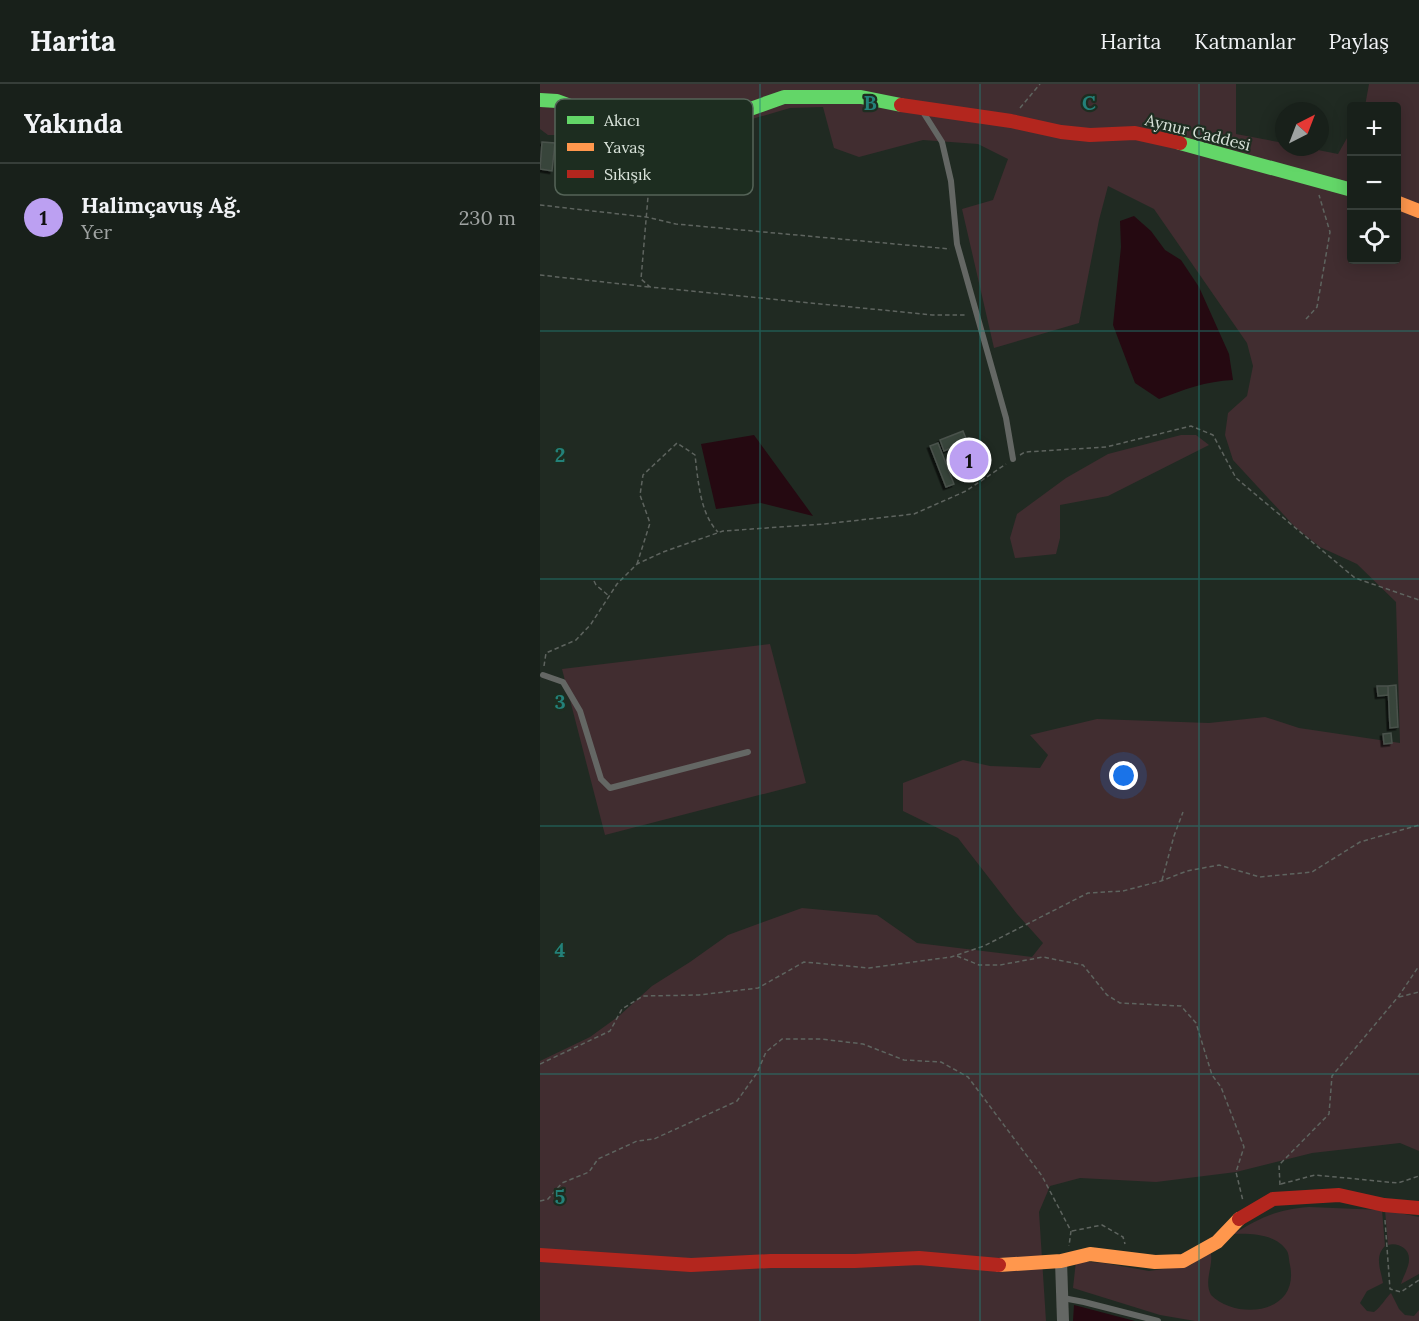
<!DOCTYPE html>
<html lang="tr">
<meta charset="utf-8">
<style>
:root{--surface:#18201a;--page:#212823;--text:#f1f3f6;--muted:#9fa3a2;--line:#363e39;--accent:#bca0f2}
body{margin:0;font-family:Lora,serif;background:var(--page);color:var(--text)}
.controls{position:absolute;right:18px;top:18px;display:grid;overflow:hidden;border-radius:6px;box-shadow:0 3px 15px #0003}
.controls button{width:54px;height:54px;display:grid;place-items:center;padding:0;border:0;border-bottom:2px solid var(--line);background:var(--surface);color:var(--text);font:30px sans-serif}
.compass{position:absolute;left:735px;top:18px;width:54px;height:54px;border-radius:50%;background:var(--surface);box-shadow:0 3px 15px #0003;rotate:42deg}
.you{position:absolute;left:584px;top:692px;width:21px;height:21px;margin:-15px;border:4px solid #fff;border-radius:50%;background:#1a73e8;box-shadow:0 0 0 9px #1a73e833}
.badge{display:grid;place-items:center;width:39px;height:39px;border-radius:50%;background:var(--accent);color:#111;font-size:20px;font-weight:700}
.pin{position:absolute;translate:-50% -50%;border:3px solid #fff;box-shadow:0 2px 6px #0006}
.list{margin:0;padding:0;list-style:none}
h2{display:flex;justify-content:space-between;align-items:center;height:78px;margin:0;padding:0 24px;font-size:26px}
h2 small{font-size:20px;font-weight:400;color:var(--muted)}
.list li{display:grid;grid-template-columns:39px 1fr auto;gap:18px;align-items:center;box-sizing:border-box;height:108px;padding:0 24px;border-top:2px solid var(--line)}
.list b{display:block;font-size:22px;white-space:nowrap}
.list p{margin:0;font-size:20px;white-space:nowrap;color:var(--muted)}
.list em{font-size:20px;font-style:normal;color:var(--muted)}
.icon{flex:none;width:33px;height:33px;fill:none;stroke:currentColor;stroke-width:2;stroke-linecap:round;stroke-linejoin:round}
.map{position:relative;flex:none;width:879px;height:1237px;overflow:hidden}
header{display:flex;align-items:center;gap:36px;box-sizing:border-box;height:84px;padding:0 30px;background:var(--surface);border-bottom:2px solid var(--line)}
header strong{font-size:28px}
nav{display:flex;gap:33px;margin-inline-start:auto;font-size:21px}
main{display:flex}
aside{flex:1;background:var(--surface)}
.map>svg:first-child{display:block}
.green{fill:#412d30}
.water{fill:#250911}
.building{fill:#39443b;stroke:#4a524c;stroke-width:1.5;filter:url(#shadow)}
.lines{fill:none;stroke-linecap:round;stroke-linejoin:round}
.path{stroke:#5e645f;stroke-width:1.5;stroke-dasharray:4.5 3;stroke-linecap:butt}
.lane{stroke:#646764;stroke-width:6}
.street{stroke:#646764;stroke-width:12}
.fast{stroke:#63d668;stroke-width:14}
.slow{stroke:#ff974d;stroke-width:14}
.jam{stroke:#b3261e;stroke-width:14}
.grid{fill:none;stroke:#238179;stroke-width:1.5;stroke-opacity:0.55}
.labels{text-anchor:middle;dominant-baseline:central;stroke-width:4.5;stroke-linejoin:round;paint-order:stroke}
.street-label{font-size:16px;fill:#d9e3da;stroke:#1d2d20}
.key{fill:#1d2d20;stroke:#556458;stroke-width:1.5}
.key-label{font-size:16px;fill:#d9e3da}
.grid-label{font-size:20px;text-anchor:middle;font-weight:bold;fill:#238179;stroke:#1d2d20;stroke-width:4.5;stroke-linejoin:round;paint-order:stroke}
</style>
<header>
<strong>Harita</strong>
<nav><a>Harita</a><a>Katmanlar</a><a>Paylaş</a></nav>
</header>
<main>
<aside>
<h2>Yakında<small></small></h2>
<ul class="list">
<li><span class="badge">1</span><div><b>Halimçavuş Ağ.</b><p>Yer</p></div><em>230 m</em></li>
</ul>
</aside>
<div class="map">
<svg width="879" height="1237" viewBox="0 0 879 1237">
<defs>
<filter id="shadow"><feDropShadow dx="-2.5" dy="2.5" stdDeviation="0" flood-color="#0009"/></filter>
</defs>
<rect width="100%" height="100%" fill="#202a22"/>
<!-- green -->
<path class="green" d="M0,0H696V50L744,59V63H763L798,70L811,47L812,176H856V22H825L829,0H879V1067L860,1059L772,1069L696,1088L616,1098L540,1094L510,1102L499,1128L506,1237H0V977L50,953L79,932L112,902L150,878L188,851L262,824L337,831L377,859L492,873L503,859L477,830L418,754L363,727V699L423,676L450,682L500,684L508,671L490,651L557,635L669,639L725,633L759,644L860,659L856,518L817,480L780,463L755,443L693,376L685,351L688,329L707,312L713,282L707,259L614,125L568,102L559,136L539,239L454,264L422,125L453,116L468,75L438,60L383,56L319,73L294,64L283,23L250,24L178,45L101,51H8L0,45Z
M641,351H656L669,361L568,412L520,421V454L516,470L475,474L470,454L477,430L526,394L568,370Z
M230,560L266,699L65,751L22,585Z
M769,1123L842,1126L845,1162C834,1173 841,1186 843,1199L827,1207L820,1219L827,1227L834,1228C841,1223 845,1215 851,1209L859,1225L865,1231L874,1232L879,1226V1237H655L620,1231L533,1204L536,1177L564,1179L609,1187L651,1181L670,1166C675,1180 663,1196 671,1211C697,1237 760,1230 750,1181C749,1177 749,1170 747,1167C737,1150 710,1149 693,1150C722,1133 735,1126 769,1123Z
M845,1126L879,1133V1190L861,1200C863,1193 869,1183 869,1176C870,1164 857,1158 848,1161Z"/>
<!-- water -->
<path class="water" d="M594,132L611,147L625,166L641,176L659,203L689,270L693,296C666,297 643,306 619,315L595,299L573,241L581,163L580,137Z
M214,351L273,432L221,419L176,425L161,360Z
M534,1221L595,1237H533Z"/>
<!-- building -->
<path class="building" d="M2,58L15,59L12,87L0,85Z
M423,347L438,384L429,388L418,361L404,367L400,356Z
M398,359L414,400L406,403L390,362Z
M856,601L858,643L850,644L848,602Z
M837,602H848V611L838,612Z
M851,649L852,659L844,660L843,650Z"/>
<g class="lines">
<!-- path -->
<path class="path" d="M480,24L500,0
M113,54L101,195L110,203L392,231H427
M0,121L106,133L136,140L410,165
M0,191L109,203
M766,235L777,223L790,148L779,111
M480,371L485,368L566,363L651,342L673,351L696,394L815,494L879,516
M97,480L110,439L100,411L103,391L137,359L155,371C158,396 160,430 178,448
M54,497L56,501L69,512
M4,582L6,569L36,556L51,540L77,500L97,480L123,468L183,447L284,440L374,430L426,407L466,380
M622,796L634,752L643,728
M417,872L439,881H460L503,873L543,881L567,911L580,919L641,922L656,939L672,991L681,1003L704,1063L696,1088L703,1117
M859,913L879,908
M0,980L70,947L82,925L103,912L159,911L218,904L264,878L329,884L411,873L444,862L548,809L583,807L621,797L647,787L679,781L720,793L772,788L820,758L879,741
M741,1100L775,1091L858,1099L879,1092
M740,1101L739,1081L789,1030L792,992L858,913L879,882
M0,1117L8,1115L22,1099L49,1088L58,1075L97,1057L114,1055L197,1017L217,989L226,968L242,955H281L323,960L364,976L401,978L428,993L502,1092L531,1147L529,1162
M845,1136L850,1205L861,1208L879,1196
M532,1147L562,1141L583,1153L585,1160"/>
<!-- lane -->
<path class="lane" d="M383,28L402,58L411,97L417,160L466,334L473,375
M3,591L23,598L40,627L61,695L70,704L208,668
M523,1214L544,1218L618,1237"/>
<!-- street -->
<path class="street" d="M521,1177L523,1237"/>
<!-- fast -->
<path class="fast" d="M0,16L17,17L58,32L108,41L179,36L244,13H321L361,21
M640,59L812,106"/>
<!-- slow -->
<path class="slow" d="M856,118L879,127
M459,1181L521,1177L550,1170L615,1178L643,1177L677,1158L699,1135"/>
<!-- jam -->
<path class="jam" d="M361,21L471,37L521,48L550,51L595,49L640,59
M699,1135L733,1115L799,1111L844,1121L879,1124
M0,1171L151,1181L231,1177H315L379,1174L459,1181"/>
</g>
<!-- grid -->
<path class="grid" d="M220,0V1237M440,0V1237M659,0V1237M0,247H879M0,495H879M0,742H879M0,990H879"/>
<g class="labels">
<!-- street labels -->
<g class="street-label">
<text transform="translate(658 48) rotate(14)">Aynur Caddesi</text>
</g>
</g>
<!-- legend -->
<rect x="15" y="15" width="198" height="96" rx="9" class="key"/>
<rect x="27" y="32" width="27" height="8" fill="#63d668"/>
<rect x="27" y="59" width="27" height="8" fill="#ff974d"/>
<rect x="27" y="86" width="27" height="8" fill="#b3261e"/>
<g class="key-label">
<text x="64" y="42">Akıcı</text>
<text x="64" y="69">Yavaş</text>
<text x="64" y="96">Sıkışık</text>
</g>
<g class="grid-label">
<text x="330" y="26">B</text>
<text x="549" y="26">C</text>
<text x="20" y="378">2</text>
<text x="20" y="625">3</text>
<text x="20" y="873">4</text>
<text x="20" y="1120">5</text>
</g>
</svg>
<div class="controls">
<button>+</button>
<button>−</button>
<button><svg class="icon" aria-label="locate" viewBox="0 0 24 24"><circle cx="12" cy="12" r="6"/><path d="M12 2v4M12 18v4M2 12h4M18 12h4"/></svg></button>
</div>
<svg class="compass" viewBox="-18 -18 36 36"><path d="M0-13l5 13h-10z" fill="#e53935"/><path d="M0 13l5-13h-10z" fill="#9fa3a2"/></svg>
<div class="you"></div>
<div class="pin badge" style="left:429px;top:376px">1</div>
</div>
</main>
